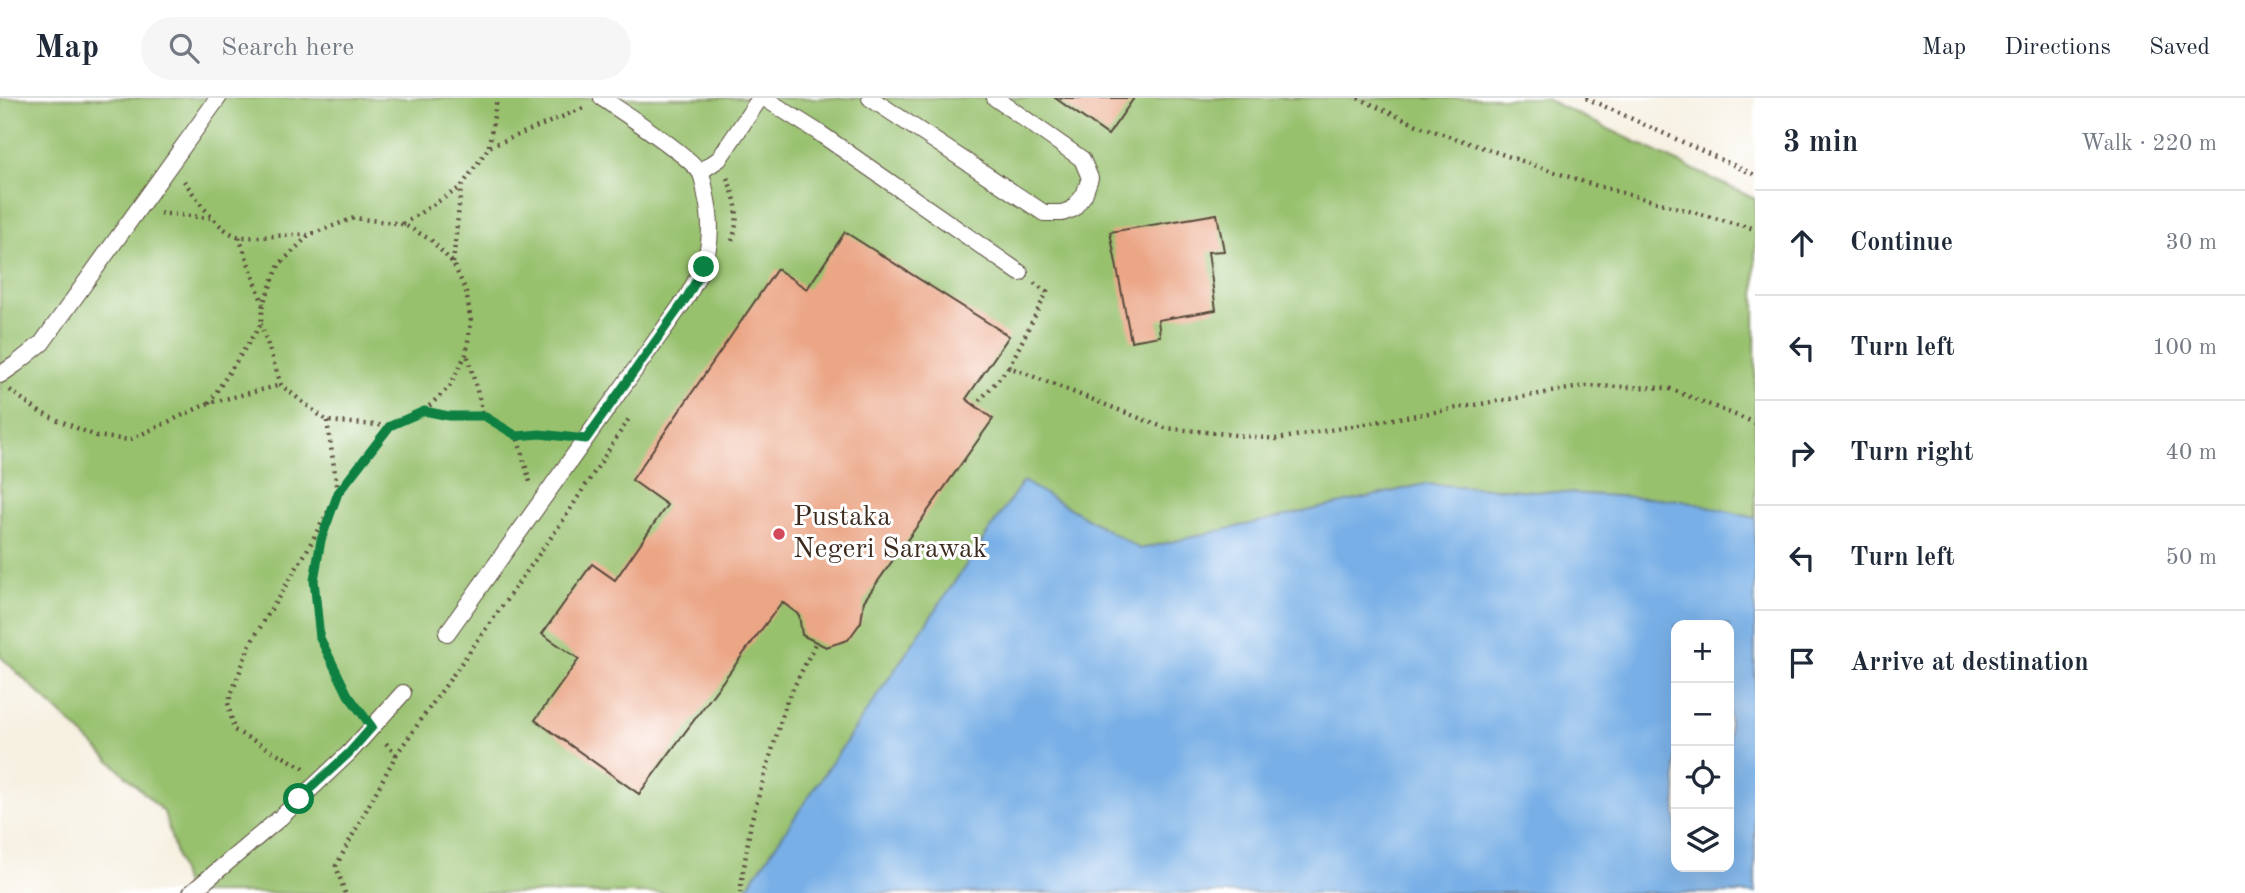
<!DOCTYPE html>
<meta charset="utf-8">
<style>
:root{--surface:#fff;--page:#f6f6f7;--text:#1f2937;--muted:#747a83;--line:#e0e1e3}
body{margin:0;font-family:"Old Standard TT",serif;background:var(--page);color:var(--text)}
.controls{position:absolute;right:21px;bottom:21px;display:grid;overflow:hidden;border-radius:14px;box-shadow:0 7px 28px #0002}
.controls button{width:63px;height:63px;display:grid;place-items:center;padding:0;border:0;border-bottom:2px solid var(--line);background:var(--surface);color:var(--text);font:35px sans-serif}
.stop{position:absolute;width:21px;height:21px;margin:-16px;border:5px solid #0b8043;border-radius:50%;background:#fff}
.stop.end{background:#0b8043;border-color:#fff;box-shadow:0 2px 7px #0008}
.list{margin:0;padding:0;list-style:none}
h2{display:flex;justify-content:space-between;align-items:center;height:91px;margin:0;padding:0 28px;font-size:30px}
h2 small{font-size:23px;font-weight:400;color:var(--muted)}
.list li{display:grid;grid-template-columns:46px 1fr auto;gap:21px;align-items:center;box-sizing:border-box;height:105px;padding:0 28px;border-top:2px solid var(--line)}
.list b{display:block;font-size:26px;white-space:nowrap}
.list em{font-size:23px;font-style:normal;color:var(--muted)}
.icon{flex:none;width:38px;height:38px;fill:none;stroke:currentColor;stroke-width:2;stroke-linecap:round;stroke-linejoin:round}
.map{position:relative;flex:none;width:1755px;height:795px;overflow:hidden}
header{display:flex;align-items:center;gap:42px;box-sizing:border-box;height:98px;padding:0 35px;background:var(--surface);border-bottom:2px solid var(--line)}
header strong{font-size:33px}
nav{display:flex;gap:38px;margin-inline-start:auto;font-size:24px}
.search{width:490px;height:63px;background:var(--page);display:flex;align-items:center;gap:18px;box-sizing:border-box;padding:0 24px;border-radius:38px;color:var(--muted);font-size:26px}
main{display:flex}
aside{flex:1;background:var(--surface)}
.map>svg:first-child{display:block}
.green{fill:#98c16e;stroke:#6a7646;stroke-width:2;fill-rule:evenodd}
.water{fill:#77afe6;stroke:#596c82;stroke-width:2;fill-rule:evenodd}
.building{fill:#eba686}
.lines{fill:none;stroke-linecap:round;stroke-linejoin:round}
.lane-casing{stroke:#57483b;stroke-width:18}
.path{stroke:#57483b;stroke-width:4.5;stroke-dasharray:2 5;stroke-linecap:butt}
.lane{stroke:#fff;stroke-width:16}
.route{stroke:#0b8043;stroke-width:9}
.poi-dot{fill:#d1495b;stroke:#fff;stroke-width:2.5}
.labels{text-anchor:middle;dominant-baseline:central;stroke-width:6;stroke-linejoin:round;paint-order:stroke}
.poi-label{font-size:28px;fill:#3b2a1e;stroke:#fff;text-anchor:start}
</style>
<header>
<strong>Map</strong>
<div class="search"><svg class="icon" aria-label="search" viewBox="0 0 24 24"><circle cx="10" cy="10" r="6"/><path d="M15 15l6 6"/></svg>Search here</div>
<nav><a>Map</a><a>Directions</a><a>Saved</a></nav>
</header>
<main>
<div class="map">
<svg width="1755" height="795" viewBox="0 0 1755 795">
<rect width="100%" height="100%" fill="#fff"/>
<filter id="ink" filterUnits="userSpaceOnUse"><feTurbulence type="fractalNoise" baseFrequency=".0143" numOctaves="2"/><feDisplacementMap in="SourceGraphic" scale="14" xChannelSelector="R" yChannelSelector="G"/><feConvolveMatrix kernelMatrix="1 2 1 2 8 2 1 2 1" color-interpolation-filters="sRGB"/></filter>
<filter id="wash" filterUnits="userSpaceOnUse"><feTurbulence type="fractalNoise" baseFrequency=".00686" numOctaves="4" result="noise"/><feDisplacementMap in="SourceGraphic" scale="28" xChannelSelector="R" yChannelSelector="G"/><feGaussianBlur stdDeviation="1.57" result="paint"/><feColorMatrix in="noise" values="0 0 0 0 0 0 0 0 0 0 0 0 0 0 0 0 0 1.4 0 .05"/><feComposite in="paint" operator="in"/></filter>
<g filter="url(#wash)">
<rect width="100%" height="100%" fill="#f6f0e1"/>
<!-- green -->
<path class="green" d="M0,0H1544L1755,101V795H187L164,714L0,558ZM1676,527H1729V769H1676Z"/>
<!-- water -->
<path class="water" d="M1023,383L1140,451L1425,386L1681,402L1755,420V795H749L748,788ZM1676,527H1729V769H1676Z"/>
<g id="blocks">
<!-- building -->
<path class="building" d="M1055,0H1134L1108,37Z
M1217,116L1224,153L1208,154L1216,212L1158,222L1160,238L1131,243L1110,134Z
M845,134L1009,238L966,301L993,321L864,503L861,524L848,542L826,549L802,537L799,517L782,504L639,696L535,622L579,561L542,536L592,466L615,482L667,407L632,382L777,171L807,191Z"/>
</g>
</g>
<g filter="url(#ink)">
<use href="#blocks" fill-opacity="0" stroke="#57483b" stroke-width="2"/>
<g class="lines">
<defs>
<path id="lane" d="M764,0L818,34L1020,175
M870,0L1044,115H1062L1073,111L1084,97L1090,80L1082,61L995,0
M700,74L719,61L760,0
M0,277L16,266L42,245L218,0
M447,535L687,199C707,164 715,143 707,102C705,94 704,83 701,76C693,60 621,13 602,0
M191,795L280,720L349,655L403,595"/>
</defs>
<!-- lane casing -->
<use href="#lane" class="lane-casing"/>
<!-- path -->
<path class="path" d="M1358,0L1419,28L1587,85L1755,131
M1586,0L1755,77
M489,48L497,0
M727,80C738,105 740,120 731,146
M184,83C196,99 220,137 242,139C263,140 286,136 308,137
M160,115L210,120
M403,126L461,89L489,49L586,9
M239,139L263,206
M453,165L461,90
M1034,185L1047,194L1009,269L1165,330L1277,341L1586,288L1668,290L1755,325
M10,292L41,315L96,338L129,342L209,305L281,287
M209,305L261,226L263,206L279,167L309,137L354,120L403,126L431,142L453,165L466,193L471,224L466,256L450,288L424,313L390,328L327,323L281,287L261,226
M975,308L1009,269
M425,313L448,318H484L467,256
M484,318L517,338L530,384
M327,323L338,395L321,442L314,482L320,540L348,597L361,614
M517,338L540,336L562,338
M339,394L389,329
M396,657L562,424L630,319
M304,670L234,632L228,605L250,546L305,456L331,408
M345,795L336,768L396,657L384,643
M740,795L751,724L786,605L816,544"/>
<!-- lane -->
<use href="#lane" class="lane"/>
</g>
</g>
<g class="lines" filter="url(#ink)">
<!-- route -->
<path class="route" d="M299,701L349,655L372,629L348,597L320,540L314,482L321,442L338,395L390,328L424,313L449,318H484L517,338L540,336L586,341L687,199L704,169"/>
</g>
<!-- markers -->
<circle class="poi-dot" cx="779" cy="436" r="7"/>
<g class="labels">
<!-- poi labels -->
<g class="poi-label">
<text x="793" y="420">Pustaka<tspan x="793" dy="32">Negeri Sarawak</tspan></text>
</g>
</g>
</svg>
<div class="controls">
<button>+</button>
<button>−</button>
<button><svg class="icon" aria-label="locate" viewBox="0 0 24 24"><circle cx="12" cy="12" r="6"/><path d="M12 2v4M12 18v4M2 12h4M18 12h4"/></svg></button>
<button><svg class="icon" aria-label="layers" viewBox="0 0 24 24"><path d="M12 4l9 5-9 5-9-5zM3 14l9 5 9-5"/></svg></button>
</div>
<div class="stop" style="left:299px;top:701px"></div>
<div class="stop end" style="left:704px;top:169px"></div>
</div>
<aside>
<h2>3 min<small>Walk · 220 m</small></h2>
<ul class="list">
<li><svg class="icon" aria-label="ahead" viewBox="0 0 24 24"><path d="M12 20V5M6 11l6-6 6 6"/></svg><div><b>Continue</b></div><em>30 m</em></li>
<li><svg class="icon" aria-label="left" viewBox="0 0 24 24"><path d="M17 20v-9H6M10 6l-5 5 5 5"/></svg><div><b>Turn left</b></div><em>100 m</em></li>
<li><svg class="icon" aria-label="right" viewBox="0 0 24 24"><path d="M7 20v-9h11M14 6l5 5-5 5"/></svg><div><b>Turn right</b></div><em>40 m</em></li>
<li><svg class="icon" aria-label="left" viewBox="0 0 24 24"><path d="M17 20v-9H6M10 6l-5 5 5 5"/></svg><div><b>Turn left</b></div><em>50 m</em></li>
<li><svg class="icon" aria-label="arrive" viewBox="0 0 24 24"><path d="M6 21V4h12l-3 4 3 4H6"/></svg><div><b>Arrive at destination</b></div></li>
</ul>
</aside>
</main>
